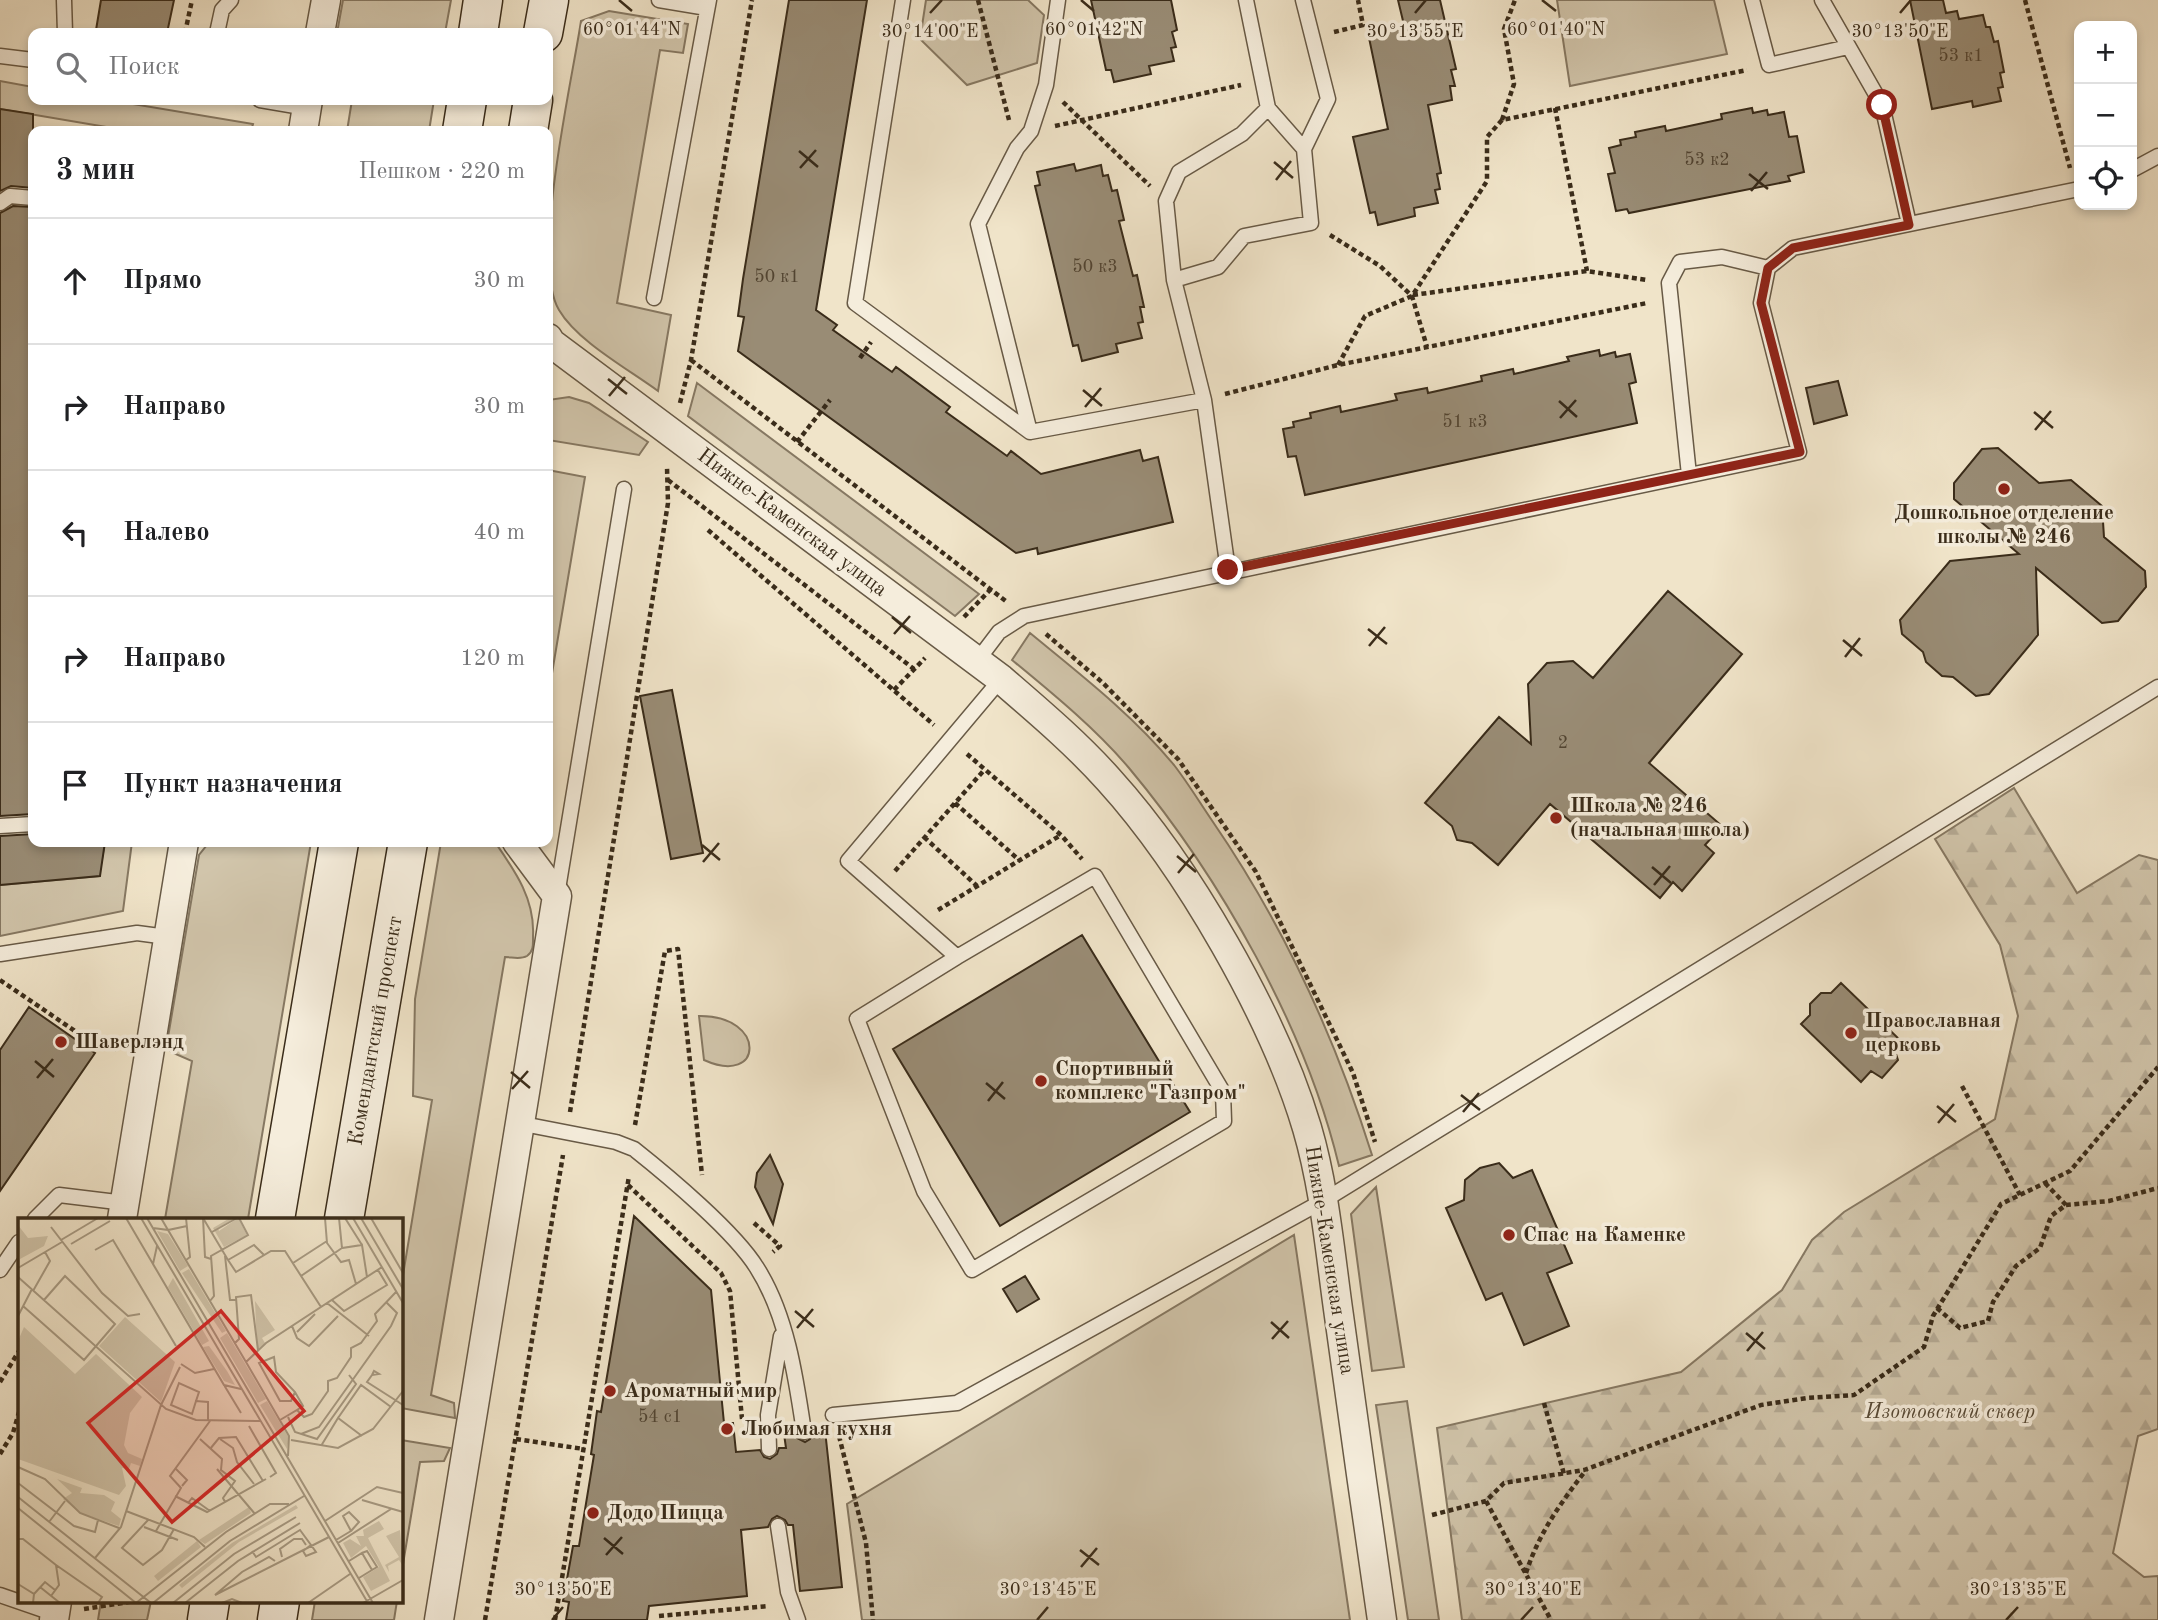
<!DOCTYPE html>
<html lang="ru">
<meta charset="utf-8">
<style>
:root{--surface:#fff;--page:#f6f6f6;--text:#202124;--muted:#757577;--line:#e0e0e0}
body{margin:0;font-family:"Old Standard TT",serif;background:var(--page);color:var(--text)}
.controls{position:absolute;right:21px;top:21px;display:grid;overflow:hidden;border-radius:14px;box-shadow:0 4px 10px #0003}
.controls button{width:63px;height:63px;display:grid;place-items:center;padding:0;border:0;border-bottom:2px solid var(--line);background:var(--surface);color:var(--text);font:35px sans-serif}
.stop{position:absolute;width:21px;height:21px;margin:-16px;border:5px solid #8f2418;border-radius:50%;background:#fff}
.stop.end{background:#8f2418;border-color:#fff;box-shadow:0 2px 7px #0008}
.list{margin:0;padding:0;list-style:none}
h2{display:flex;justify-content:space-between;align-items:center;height:91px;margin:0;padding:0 28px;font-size:30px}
h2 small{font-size:23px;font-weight:400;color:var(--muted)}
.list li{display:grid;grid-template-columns:46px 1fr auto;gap:21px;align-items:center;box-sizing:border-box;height:126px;padding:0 28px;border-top:2px solid var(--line)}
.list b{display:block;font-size:26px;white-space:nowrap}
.list em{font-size:23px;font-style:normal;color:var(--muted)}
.icon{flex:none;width:38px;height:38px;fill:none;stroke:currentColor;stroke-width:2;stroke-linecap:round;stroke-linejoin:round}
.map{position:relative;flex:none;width:2158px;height:1620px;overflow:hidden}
.search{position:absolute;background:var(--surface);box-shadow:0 4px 10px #0003;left:28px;top:28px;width:525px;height:77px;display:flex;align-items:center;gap:18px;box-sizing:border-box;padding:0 24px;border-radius:14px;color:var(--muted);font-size:26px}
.panel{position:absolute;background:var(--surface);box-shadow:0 4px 10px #0003;left:28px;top:126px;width:525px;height:721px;border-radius:14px}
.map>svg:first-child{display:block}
.green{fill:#d1c5ab;stroke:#867862;stroke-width:2}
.forest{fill:url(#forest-firs);stroke:#867862;stroke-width:2}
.building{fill:#998c75;stroke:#3a2c1a;stroke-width:2}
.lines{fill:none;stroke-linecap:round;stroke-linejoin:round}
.service-casing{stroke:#685a46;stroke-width:17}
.minor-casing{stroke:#685a46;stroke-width:31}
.secondary-casing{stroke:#3a2c1a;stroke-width:41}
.path{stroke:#3a2c1a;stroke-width:4.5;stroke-dasharray:5 3.5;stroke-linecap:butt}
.service{stroke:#f5eddc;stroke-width:14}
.minor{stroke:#f5eddc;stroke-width:28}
.secondary{stroke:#f5eddc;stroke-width:38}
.route{stroke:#8f2418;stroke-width:9}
.ticks{fill:none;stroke:#3a2c1a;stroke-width:2.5}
.poi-dot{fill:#8f2418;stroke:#f5eddc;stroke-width:2.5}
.labels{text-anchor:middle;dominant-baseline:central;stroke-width:7;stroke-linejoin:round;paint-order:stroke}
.number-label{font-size:18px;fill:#524431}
.poi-label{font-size:21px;font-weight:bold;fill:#3a2c1a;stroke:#f5eddc;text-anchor:start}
.street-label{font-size:21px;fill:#3a2c1a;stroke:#f5eddc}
.park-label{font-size:21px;font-style:italic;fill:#584b37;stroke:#f5eddc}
.inset-road{fill:none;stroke:#a79a83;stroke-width:2}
.view{fill:#d62828;fill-opacity:0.15;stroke:#d62828;stroke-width:3.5}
.inset-edge{fill:none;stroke:#3a2c1a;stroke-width:3.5}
.ticks-label{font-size:18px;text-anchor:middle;fill:#3a2c1a;stroke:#f5eddc;stroke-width:7;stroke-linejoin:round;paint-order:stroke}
</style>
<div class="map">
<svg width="2158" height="1620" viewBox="0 0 2158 1620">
<defs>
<pattern id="forest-firs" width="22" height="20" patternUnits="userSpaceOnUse" patternTransform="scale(1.75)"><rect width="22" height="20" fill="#d1c5ab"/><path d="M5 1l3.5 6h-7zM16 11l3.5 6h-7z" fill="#b4a993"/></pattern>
</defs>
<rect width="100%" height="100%" fill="#f0e4c9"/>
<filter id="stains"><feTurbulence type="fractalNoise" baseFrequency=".00286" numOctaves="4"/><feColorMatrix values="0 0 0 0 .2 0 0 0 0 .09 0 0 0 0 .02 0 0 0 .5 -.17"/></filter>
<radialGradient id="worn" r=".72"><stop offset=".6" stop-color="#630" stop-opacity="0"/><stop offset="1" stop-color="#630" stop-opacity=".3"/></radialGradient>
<!-- green -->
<path class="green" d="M343,0H451L445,33H337Z
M926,0H1028L1044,15L1037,63L967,85L920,39Z
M1557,0H1714L1727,54L1570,86Z
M609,11L688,24L683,53L660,50L617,303L671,315L658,391C628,369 577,341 559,310C530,262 572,82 581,21Z
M0,81L33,87V100H109L253,124L251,131H130L0,109Z
M352,100H434L429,131H347Z
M697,383L979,594L955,616L688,416Z
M569,397L589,403L648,442L639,455L548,440V400Z
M548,470L585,477L548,697Z
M1030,633C1080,674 1133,715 1174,765C1188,783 1200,803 1213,822C1283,924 1335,1037 1372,1155L1339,1166C1306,1028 1220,877 1129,768C1095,728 1052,693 1012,660Z
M105,842H132L123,911L0,936V885L99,876Z
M228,842H311L248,1219H165L192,1061L171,1052L167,1043L199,855L207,845L227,846Z
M441,842H495C515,871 535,899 533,936C533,944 534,951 527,956C520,960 512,957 505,957L431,1395L454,1403L455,1418L401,1408V1287L432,1100L413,1096L415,999Z
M699,1016C767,1015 764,1087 704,1060Z
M1376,1187L1404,1367L1372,1371L1351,1214Z
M1294,1235L1350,1620H862L847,1504Z
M1407,1401L1439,1620H1408L1376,1405Z
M401,1440L450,1448L444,1461L420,1462L401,1576Z
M101,1601H151L147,1620H98Z
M315,1601H397L394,1620H312Z"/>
<!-- forest -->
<path class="forest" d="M2014,788L2077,893L2139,855L2158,860V1429L2138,1436L2113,1553L2144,1577L2158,1576V1620H1462L1437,1428L1681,1372L1782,1290L1812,1240L1844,1212L1995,1119L2018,1016L2000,945L1935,839Z"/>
<!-- building -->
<path class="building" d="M101,0H174L167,33H113L96,30Z
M789,0H867L816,310L837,325L833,330L892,372L896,367L950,407L946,412L1007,456L1011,451L1041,474L1140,450L1143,461L1158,457L1173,522L1038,554L1037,548L1016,553L738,351L744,317L738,316L743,279Z
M1091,0H1171L1177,30L1172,32L1176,47L1171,48L1174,61L1149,66L1151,74L1114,82L1111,70H1106Z
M1398,0H1440L1456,69L1451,70L1455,86H1450L1452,100L1428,105L1441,173L1437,174L1440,189L1435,190L1438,203L1414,208L1415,216L1378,225L1375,212L1370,213L1353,137L1388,129L1368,33L1404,25Z
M1910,0H1943L1946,13L1957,11L1959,19L1983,15L1986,27H1990L1994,42L1998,41L2004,72L2000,73L2003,87L1998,88L2001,101L1973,107L1972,101L1932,109Z
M1752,108L1753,113L1767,110L1768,115L1784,112L1789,137L1797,136L1804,172L1788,176L1790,181L1629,213L1627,209L1616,211L1608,174L1615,173L1609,148L1621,145L1620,140L1636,137L1635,132L1665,126L1666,131L1722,119L1721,114Z
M0,109L33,114V188L11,186L0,191Z
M1074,164L1076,171L1101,165L1103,176L1108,175L1112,191L1117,190L1124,220L1119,221L1133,276L1137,275L1144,307H1140L1143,322L1138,323L1142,338L1116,344L1118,352L1082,361L1078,345L1073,346L1035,186L1040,185L1037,172Z
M13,206L33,207V814L0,816V213Z
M1599,350L1600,356L1615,352L1616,357L1630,354L1636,382L1629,384L1637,423L1305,495L1296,456L1288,457L1283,429L1294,427L1293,422L1311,418L1310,413L1340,406L1341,412L1397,400L1395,394L1427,388L1428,393L1482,381L1481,376L1513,369L1514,374L1569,361L1567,357Z
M1838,381L1847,415L1814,424L1806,388Z
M1998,448L2039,483L2071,480L2102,506L2104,537L2145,571L2146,587L2118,621L2102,623L2036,568L2038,635L1989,694L1976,696L1953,677L1942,676L1926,662L1923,652L1902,634L1900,620L1950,561L2019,554L1954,499V483L1982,449Z
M1668,591L1742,654L1649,763L1722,826L1705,845L1714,853L1682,891L1673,882L1660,898L1550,804L1498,865L1472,843L1457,840L1452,826L1425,803L1499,717L1531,744L1528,684L1547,663L1573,661L1593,678Z
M672,690L703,853L671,859L640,696Z
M33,834V842H105L100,876L0,885V836Z
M1082,935L1190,1112L1000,1226L893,1049Z
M1841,983L1901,1041L1894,1048L1898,1060L1882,1078L1871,1071L1861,1082L1801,1024L1810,1015V1004L1821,993H1831Z
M29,1007L95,1053L0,1191V1050Z
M770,1155L783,1184L773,1224L755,1187L757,1173Z
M1499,1163L1513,1178L1532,1170L1572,1263L1547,1273L1569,1326L1524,1345L1502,1293L1486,1300L1446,1208L1464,1200L1465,1180L1480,1168Z
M634,1216L711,1290L724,1423H733L736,1452L760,1450L764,1457L770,1459L777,1454L779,1448H786L784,1434L794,1433L797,1438L805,1442L810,1439L814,1431L825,1430L842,1587L800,1591L793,1525H788L785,1520L777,1516L772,1519L768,1527L741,1530L747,1596L649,1606L647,1620H566L569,1602L563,1601L573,1546H579L594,1455L591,1454L597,1411L601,1412Z
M1025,1276L1039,1299L1017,1312L1003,1289Z"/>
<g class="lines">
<defs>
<path id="service" d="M64,0L65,33
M659,0L707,8
M903,0L855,303L1030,432L1204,400
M1303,0L1328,99L1304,149
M1752,0L1769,65L1848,47
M1822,0L1882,105L1909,224
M217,33L222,10L231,0
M0,56L33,60
M260,100L307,108
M2132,170L2158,156
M0,203L10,196L33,198
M1174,280L1218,267L1244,236L1311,223L1304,149L1268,108
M654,298L709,0
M1030,432L978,224L1017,148L1031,131L1046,85L1058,0
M1689,475L1669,283L1680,262L1722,257L1768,268
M1228,570L1204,400L1174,280L1166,201L1179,172L1242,134L1268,108L1246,0
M977,661L999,632L1024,616L1799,452L1761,303L1768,268L1793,248L2079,189
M0,826L33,824
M557,895L624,489
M0,954L137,933L167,937
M957,957L857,1019L924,1191L972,1270L1224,1121L1223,1092L1095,876L957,957L848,861L1001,679
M518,1123L616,1142L634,1149C668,1176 735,1232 757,1268C787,1315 796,1378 804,1432
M35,1219L59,1195L125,1203
M0,1270L19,1242
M833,1415L957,1403L1323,1201L2158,687
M769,1449L768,1415L781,1336
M778,1526L788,1592L798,1620
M0,1595L55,1614"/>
<path id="minor" d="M320,33L326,0
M303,131L308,100
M548,338L551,343L1001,679C1038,711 1076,743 1109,780C1187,866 1274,1017 1307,1128C1325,1189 1330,1253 1339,1316C1353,1417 1367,1519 1382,1620
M122,1219L184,842
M54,1620L57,1601
M439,1620L557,896L517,842"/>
<path id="secondary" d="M478,33L483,0
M543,33L549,0
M462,131L467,100
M528,131L533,100
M275,1219L339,842
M344,1219L408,842
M207,1620L210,1601
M277,1620L280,1601"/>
</defs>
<!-- service casing -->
<use href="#service" class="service-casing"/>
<!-- minor casing -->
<use href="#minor" class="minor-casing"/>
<!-- secondary casing -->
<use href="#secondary" class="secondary-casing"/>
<!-- path -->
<path class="path" d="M978,0L1009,120
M2025,0L2070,168
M1334,32L1363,25L1358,0
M185,33L192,0
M1063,102L1150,186
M1555,108L1587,271
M1502,120L1514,84L1504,29L1515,0
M1055,126L1241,85
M1330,235L1380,266L1412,296L1427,347
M1413,295L1587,271L1647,280
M860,358L871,342
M691,360L1007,602
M1338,365L1365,316L1412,296L1487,181V137L1502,120L1747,70
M1225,394L1338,365L1647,303
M680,403L691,360L752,0
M797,442L830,400
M668,480L914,669
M708,530L934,725
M964,617L991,589
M1046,634L1103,683L1178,759L1256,872L1353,1073L1375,1142
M894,690L925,658
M967,754L1061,835L1082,859
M955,803L1019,860
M924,837L977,886
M895,871L985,769
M938,910L1061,835
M0,980L97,1046L116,1049
M1962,1086L2020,1195
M570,1112L668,503L667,467
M635,1125L665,951L678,949L702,1175
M2045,1183L2066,1205
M628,1185L721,1273L730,1291L742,1419
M754,1223L780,1246L773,1252
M1937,1308L1960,1328L1988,1321L1993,1302L2016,1266L2040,1248L2051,1216L2066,1205L2109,1201L2158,1188
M0,1382L19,1351
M1544,1403L1564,1474
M839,1436L866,1543L873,1620
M516,1439L584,1449
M0,1454L13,1433L19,1412
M1486,1501L1551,1620
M1432,1515L1486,1501L1504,1483L1584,1470L1761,1405L1807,1398L1854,1395L1924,1347L1933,1316L2001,1204L2070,1171L2158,1067
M1526,1573C1539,1533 1560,1504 1586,1470
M84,1609L135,1601
M659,1616L769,1606
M485,1620L563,1155
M555,1620L629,1176"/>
<!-- service -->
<use href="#service" class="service"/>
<!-- minor -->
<use href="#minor" class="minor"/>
<!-- secondary -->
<use href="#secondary" class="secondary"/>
</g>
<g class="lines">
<!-- route -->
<path class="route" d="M1228,570L1800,452L1761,303L1768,268L1793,248L1909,225L1882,105"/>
</g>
<!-- ticks -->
<path class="ticks" d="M619,0L632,11M1081,0L1094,11M1542,0L1556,11M930,13L942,0M1415,13L1426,0M1900,13L1911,0M799,151L818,167M1274,162L1293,178M800,168L816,150M1749,174L1768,189M1276,180L1291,161M1751,191L1767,172M608,379L627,394M1083,390L1102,406M609,396L625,377M1559,401L1577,417M1085,407L1101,388M2034,412L2053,428M1560,418L1576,400M2035,430L2051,411M892,617L911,633M1368,629L1387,644M894,634L910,616M1843,640L1862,656M1369,646L1385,627M1845,657L1860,638M702,845L720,860M1177,856L1196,872M703,862L719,843M1652,867L1671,883M1178,873L1194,854M1654,885L1670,866M35,1061L54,1077M511,1072L530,1088M37,1078L53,1059M986,1083L1005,1099M512,1089L528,1071M1461,1095L1480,1110M988,1101L1003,1082M1937,1106L1956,1122M1463,1112L1479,1093M1938,1123L1954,1104M795,1311L814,1327M1271,1322L1289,1338M797,1328L813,1309M1746,1333L1765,1349M1272,1339L1288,1321M1747,1351L1763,1332M604,1538L623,1554M1080,1550L1099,1565M606,1555L622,1537M1081,1567L1097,1548M552,1620L563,1607M1037,1620L1048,1607M1521,1620L1533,1607M2006,1620L2018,1607"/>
<!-- markers -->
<g class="poi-dot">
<circle cx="2004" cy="489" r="7"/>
<circle cx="1556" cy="818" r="7"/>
<circle cx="1851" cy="1033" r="7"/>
<circle cx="61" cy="1042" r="7"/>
<circle cx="1041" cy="1081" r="7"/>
<circle cx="1509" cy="1235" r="7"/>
<circle cx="610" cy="1391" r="7"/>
<circle cx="727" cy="1429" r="7"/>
<circle cx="593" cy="1513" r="7"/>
</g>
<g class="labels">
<!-- number labels -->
<g class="number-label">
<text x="1961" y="56">53 к1</text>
<text x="1707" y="160">53 к2</text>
<text x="1095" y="267">50 к3</text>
<text x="777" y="277">50 к1</text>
<text x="1465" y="422">51 к3</text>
<text x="1563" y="743">2</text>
<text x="660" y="1417">54 с1</text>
</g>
<!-- poi labels -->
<g class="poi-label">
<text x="2004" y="513" text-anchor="middle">Дошкольное отделение<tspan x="2004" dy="24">школы № 246</tspan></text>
<text x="1570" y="806">Школа № 246<tspan x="1570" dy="24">(начальная школа)</tspan></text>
<text x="1865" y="1021">Православная<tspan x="1865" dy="24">церковь</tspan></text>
<text x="75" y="1042">Шаверлэнд</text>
<text x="1055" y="1069">Спортивный<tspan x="1055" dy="24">комплекс "Газпром"</tspan></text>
<text x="1523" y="1235">Спас на Каменке</text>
<text x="624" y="1391">Ароматный мир</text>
<text x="741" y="1429">Любимая кухня</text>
<text x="607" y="1513">Додо Пицца</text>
</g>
<!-- street labels -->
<g class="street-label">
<text transform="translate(792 523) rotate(37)">Нижне-Каменская улица</text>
<text transform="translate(376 1031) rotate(-80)">Комендантский проспект</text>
<text transform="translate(1329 1260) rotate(81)">Нижне-Каменская улица</text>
</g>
<!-- park labels -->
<g class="park-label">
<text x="1950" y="1412">Изотовский сквер</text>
</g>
</g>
<!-- overview -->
<g transform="translate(18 1218)">
<rect width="385" height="385" fill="#f0e4c9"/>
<path d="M212,0H217L200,10L201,13L220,0L229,17L206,29L195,10ZM139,13L150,16L170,48L162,53ZM171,51L208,113L204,115L164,55ZM155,60L191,123L184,127L150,69ZM237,83L257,112L244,120L247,125L239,132ZM107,99L157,144L143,184L81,128ZM209,115L248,181L240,185L202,120ZM191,128L209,153L217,167L206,163L185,129ZM249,183L271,220L269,231L242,187ZM278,287L280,290L221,324L164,370L161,367L214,325ZM231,289L233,295L187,326L181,322ZM361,303L366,311L350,320L372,363L353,373L345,359L361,349L348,328L333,340L325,325L332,321L343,328L338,318H346L345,312ZM382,312L385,348L381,342L370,348L371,354L367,347L381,339L368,318ZM179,323L183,329L140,363L136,358Z" fill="#d1c5ab"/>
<path d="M0,7L10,20L30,18L26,28L2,41ZM6,109L57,156L78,136L124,179L112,195L106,227L110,235L124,241L122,248L113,245L111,251L104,250L108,268L101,277L0,241V123ZM39,261L64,270L62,275L86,277L97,284L93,293L103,301L101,308L62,295L45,281L54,275Z" fill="#d1c5ab"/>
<path class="inset-road" d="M108,0L135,46M123,0L350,385M129,0L355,385M143,0L150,12L169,8M185,0L210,42L236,27L246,37M185,0L187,39L193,41M307,0L309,25L323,44L331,42L338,66M321,0L324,30L344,27L349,59M327,0L344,27M335,0L385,85M343,0L385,71M353,0L385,55M33,9L84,75L110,98L122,96M135,10L150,12L228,144L271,218L270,238M194,14L219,0M43,22L80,0M53,26L92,3M139,28L135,46L206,167L223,171M77,32L95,22L158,128M207,38L212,82H218M168,42L172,39L168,0M210,42L218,54L253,33H267L303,89M275,45L309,23M0,50L44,24M283,58L324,30M0,59L148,191L178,202L242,203M15,73L32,43L27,34M314,82L326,93L369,67L360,52M192,83L196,78L193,38L230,17L221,0M309,85L351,118M5,88L66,142L97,106L47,58L26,82M0,98L14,71M274,108L279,120L291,128L320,98M279,114L297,96M217,125L221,121L218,79L233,77L240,132M228,144L248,125L364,49M163,146L177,155L196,151M354,157L361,156L356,153L354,157L349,164L385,187M206,167L223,195M277,174L273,183H262L241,145L256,139L258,154L277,174L285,188L279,192M178,183L181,174L161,165L153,187L174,196L178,183L190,184V202M270,199L277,214L299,221L338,166L331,157M320,200L343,167L373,189M262,202L279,192L286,199L294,196L310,173V163L319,160L333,139V130L343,125L359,103L357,96L378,74M231,208L258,255L252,259M283,216L301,209L373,108L379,95L368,84M182,221L204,241L203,252L217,263L205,280L207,284M202,221L215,230L219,244L236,266M273,222L320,230L355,211L385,173M303,228L320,200L344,218M192,231L201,220L218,219L245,263M0,249L27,261L62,295L101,310M158,251L169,262L164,268M199,251L237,296M0,265L56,308L77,314L80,302M157,278L189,294L248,261M0,279L133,385M344,282L385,294M170,285L174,280L192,293M0,290L118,385M108,293L176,319L187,329M131,301L104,330L125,347L144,332L156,311M307,303L359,269L385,275M31,304L47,283M126,309L160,322M138,313L163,270L152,258L192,203M0,321H5L38,347L41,367L33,378M318,322L333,313L325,298L331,294L341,304L333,313M320,325L373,291M234,333L238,339L282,312L293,327L285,333L288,338L298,334L293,327M344,335L349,333L359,349L354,352M264,339L262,331L276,321H284L288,327M77,340L103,309L143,187L162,149M257,343L251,339L224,354L197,377L311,319M331,343L344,335L354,352L341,360M38,347L84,379L80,385M0,366L16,376L15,385M22,369L42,385M16,376L27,364L37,372M118,385L208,314L252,286H271M135,385L212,323L286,278M155,385L216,336L278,299M167,385L220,343L282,305M204,385L214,381L224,385M290,385L332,356M345,385L385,362"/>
<path class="view" d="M203,93L286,193L154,304L70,205Z"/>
<rect width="385" height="385" class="inset-edge"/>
</g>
<g class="ticks-label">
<text x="632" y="35">60°01'44"N</text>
<text x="1094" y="35">60°01'42"N</text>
<text x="1556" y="35">60°01'40"N</text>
<text x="930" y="37">30°14'00"E</text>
<text x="1415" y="37">30°13'55"E</text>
<text x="1900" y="37">30°13'50"E</text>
<text x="563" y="1595">30°13'50"E</text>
<text x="1048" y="1595">30°13'45"E</text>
<text x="1533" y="1595">30°13'40"E</text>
<text x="2018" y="1595">30°13'35"E</text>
</g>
<rect width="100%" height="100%" filter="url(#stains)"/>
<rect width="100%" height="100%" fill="url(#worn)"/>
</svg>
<div class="controls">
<button>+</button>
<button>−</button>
<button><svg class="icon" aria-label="locate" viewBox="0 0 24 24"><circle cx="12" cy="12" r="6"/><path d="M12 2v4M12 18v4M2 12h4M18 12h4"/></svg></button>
</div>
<div class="stop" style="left:1882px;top:105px"></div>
<div class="stop end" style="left:1228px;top:570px"></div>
<div class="search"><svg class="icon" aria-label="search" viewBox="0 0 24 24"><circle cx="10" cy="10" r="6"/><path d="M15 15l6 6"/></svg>Поиск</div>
<section class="panel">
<h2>3 мин<small>Пешком · 220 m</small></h2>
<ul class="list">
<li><svg class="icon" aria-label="ahead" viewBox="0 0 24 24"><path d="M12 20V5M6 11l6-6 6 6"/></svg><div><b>Прямо</b></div><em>30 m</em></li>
<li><svg class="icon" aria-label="right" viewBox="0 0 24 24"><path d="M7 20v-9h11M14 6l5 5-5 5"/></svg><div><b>Направо</b></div><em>30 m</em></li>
<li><svg class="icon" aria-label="left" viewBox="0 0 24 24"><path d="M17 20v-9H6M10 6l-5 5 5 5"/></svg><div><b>Налево</b></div><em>40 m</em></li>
<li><svg class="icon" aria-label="right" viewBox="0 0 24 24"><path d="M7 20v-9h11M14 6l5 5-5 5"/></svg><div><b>Направо</b></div><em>120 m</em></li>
<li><svg class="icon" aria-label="arrive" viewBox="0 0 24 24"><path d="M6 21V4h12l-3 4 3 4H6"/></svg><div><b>Пункт назначения</b></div></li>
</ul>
</section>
</div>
